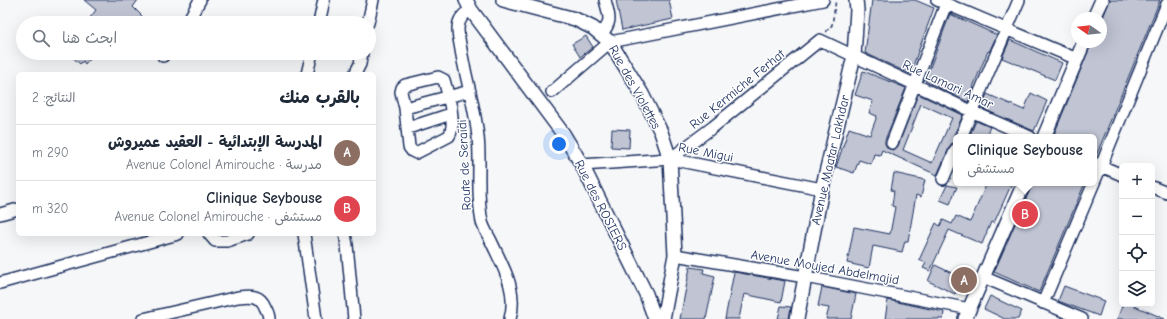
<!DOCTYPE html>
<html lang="ar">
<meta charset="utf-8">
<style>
:root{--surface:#fff;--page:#f6f6f7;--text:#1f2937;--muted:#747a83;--line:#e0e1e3;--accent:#d1495b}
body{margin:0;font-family:"Comic Neue","Playpen Sans Arabic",sans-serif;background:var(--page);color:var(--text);direction:rtl}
.controls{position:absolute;right:12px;bottom:12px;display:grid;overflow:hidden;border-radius:6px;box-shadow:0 4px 16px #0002}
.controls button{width:36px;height:36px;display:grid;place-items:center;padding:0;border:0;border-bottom:1px solid var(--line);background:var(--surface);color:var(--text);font:20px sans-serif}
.compass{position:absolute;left:1071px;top:12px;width:36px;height:36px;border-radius:50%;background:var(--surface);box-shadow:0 4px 16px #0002;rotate:284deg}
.you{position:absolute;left:559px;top:144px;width:14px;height:14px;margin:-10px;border:3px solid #fff;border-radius:50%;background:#1a73e8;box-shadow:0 0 0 6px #1a73e833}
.badge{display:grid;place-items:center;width:26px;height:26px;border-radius:50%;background:var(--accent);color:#fff;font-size:13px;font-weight:700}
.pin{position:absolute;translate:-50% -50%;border:2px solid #fff;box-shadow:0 1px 4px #0006}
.popup{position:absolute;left:953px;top:134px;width:144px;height:52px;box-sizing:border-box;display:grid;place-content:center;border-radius:6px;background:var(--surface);filter:drop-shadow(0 1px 3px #0005);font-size:13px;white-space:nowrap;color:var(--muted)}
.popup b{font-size:15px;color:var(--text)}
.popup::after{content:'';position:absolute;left:50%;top:100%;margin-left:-8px;border:8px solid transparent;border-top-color:var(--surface)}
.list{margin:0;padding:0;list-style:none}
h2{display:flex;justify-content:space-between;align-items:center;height:52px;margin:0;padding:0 16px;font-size:17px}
h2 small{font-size:13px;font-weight:400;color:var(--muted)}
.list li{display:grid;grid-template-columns:26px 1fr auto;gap:12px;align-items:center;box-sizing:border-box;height:56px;padding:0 16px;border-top:1px solid var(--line)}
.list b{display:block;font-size:15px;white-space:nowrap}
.list p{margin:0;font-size:13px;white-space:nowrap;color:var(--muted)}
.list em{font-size:13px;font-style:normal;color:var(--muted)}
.icon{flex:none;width:22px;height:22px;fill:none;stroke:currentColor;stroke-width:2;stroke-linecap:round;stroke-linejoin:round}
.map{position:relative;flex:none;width:1167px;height:319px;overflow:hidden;direction:ltr}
.search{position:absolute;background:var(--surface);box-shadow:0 4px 16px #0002;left:16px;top:16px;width:360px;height:44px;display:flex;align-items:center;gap:10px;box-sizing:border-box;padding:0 14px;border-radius:22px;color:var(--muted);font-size:15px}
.panel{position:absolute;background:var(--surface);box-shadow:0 4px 16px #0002;left:16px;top:72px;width:360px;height:164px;border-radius:6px;direction:rtl}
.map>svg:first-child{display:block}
.building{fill:#c0c4d3;stroke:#1b2f5e;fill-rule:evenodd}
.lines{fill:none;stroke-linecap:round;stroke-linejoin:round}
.minor-casing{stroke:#1b2f5e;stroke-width:14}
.major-casing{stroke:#1b2f5e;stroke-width:16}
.path{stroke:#1b2f5e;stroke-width:1.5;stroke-dasharray:4 3;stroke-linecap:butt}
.minor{stroke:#fff;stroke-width:11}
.major{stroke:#fff;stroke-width:13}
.labels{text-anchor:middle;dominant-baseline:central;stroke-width:3;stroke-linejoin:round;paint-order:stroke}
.street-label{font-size:13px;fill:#1b2f5e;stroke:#fff}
</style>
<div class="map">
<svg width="1167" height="319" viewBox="0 0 1167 319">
<rect width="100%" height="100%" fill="#f6f7f9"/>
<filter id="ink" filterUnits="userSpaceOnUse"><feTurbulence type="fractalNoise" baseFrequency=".025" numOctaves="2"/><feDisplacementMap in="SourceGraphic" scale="8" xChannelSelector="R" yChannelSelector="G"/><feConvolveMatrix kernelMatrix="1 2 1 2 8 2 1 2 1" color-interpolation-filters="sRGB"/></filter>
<g filter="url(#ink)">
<!-- building -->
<path class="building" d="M84,0H138L133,7L149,23H86L96,10Z
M616,0H669L673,19L622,30Z
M872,0H915L934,8L910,74L865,53Z
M1110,0H1160L1096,156H1094V137H1053L1092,42H1101V22Z
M950,14L997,35L989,52L988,51L973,87L974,88L968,102L925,81Z
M586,36L593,47L580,57L572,44Z
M1010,40L1062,63L1055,80L1002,58Z
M68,53H95L85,64L83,61L80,64Z
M863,71L906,88L885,140V144L889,149L893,150L898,146L918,94L963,115L954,135V138L956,142L952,143L950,146L937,175L882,150L880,155L874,154L871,164L859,160L854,173L836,167L849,128L870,135L877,116L869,113L873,101L855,95ZM921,104L952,118L932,163L903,150Z
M1031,93L1047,101L1034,131L981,108L987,94L1024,110Z
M976,121L990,127L985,137H969Z
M612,129L630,130L629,148L611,147Z
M894,173L925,180L921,197L916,195L908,241H905L902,252L873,246L869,268L847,263L854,227L890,234L895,207L892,206L894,191L891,190Z
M987,183H1012L994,223L991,222L982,244L949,230L930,271L923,268L926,263L919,260L936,223L940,226L943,220L952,224L956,216L970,222Z
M1033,183H1085L1039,292L994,272Z
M947,185L957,187L950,204L940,200Z
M935,265L962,278L955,294L928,281Z
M690,267L704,269L703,273L715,276L706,319H680Z
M734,272L785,281L781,302L744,294L739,319H725Z
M1064,286L1104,301L1099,316L1058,301Z
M822,287L856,294L851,319H826L829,308L818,306Z
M990,296L1022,311L1018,319H1005L984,309Z
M888,300L944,312L943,319H885Z
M1123,304H1130L1165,319H1117Z
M781,306L791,307L789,319H778Z"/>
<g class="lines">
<defs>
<path id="minor" d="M937,0L1077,59
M471,10C463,14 458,20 458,29C458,36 460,43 461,50C466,79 475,107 478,137C481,165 476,194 482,222C484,229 488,235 491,241C503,267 518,290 510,319
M187,23L200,0
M319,23L324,0
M368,23L373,0
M601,35C613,20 609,17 605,0
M163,56L165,53
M307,74L312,53
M355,74L360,64L362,53
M438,77L444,80C448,94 457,124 449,136L416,153L412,151L409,147L405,108L401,92L402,88L405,85Z
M552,92L610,42L823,0
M405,108L470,91
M408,128L451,114
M961,137L1019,0
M892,143L946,4
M670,159L713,127L820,40L971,111L1030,137
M1094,163L1122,175
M582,165L670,159L822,189
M943,179L956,149
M1152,187L1167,193
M0,214L18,209
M209,234L215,241H227L248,234
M304,234L316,319
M345,234L347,245L354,319
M675,255L805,277L970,309
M983,277L1082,319
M0,283L178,234
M1043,303L1101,166L1167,4
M143,319L238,297C250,296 260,294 265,307C267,311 269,314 269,319"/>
<path id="major" d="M466,0L471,10L564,135L582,165L646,294L655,319
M503,0L575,19L593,28L610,42L642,94L661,132L670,159L675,255L663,319
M1094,18L1102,0
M1044,137L1084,42
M797,319L822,189L854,56L857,10L856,0
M965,319L1024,183"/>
</defs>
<!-- minor casing -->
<use href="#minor" class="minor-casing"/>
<!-- major casing -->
<use href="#major" class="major-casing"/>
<!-- path -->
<path class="path" d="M826,32L832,25L836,0"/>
<!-- minor -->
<use href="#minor" class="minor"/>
<!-- major -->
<use href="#major" class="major"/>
</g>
</g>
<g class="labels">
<!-- street labels -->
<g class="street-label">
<text transform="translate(948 84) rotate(25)">Rue Lamari Amar</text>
<text transform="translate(635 87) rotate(61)">Rue des Violettes</text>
<text transform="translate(737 89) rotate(-39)">Rue Kermiche Ferhat</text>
<text transform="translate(706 152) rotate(11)">Rue Migui</text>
<text transform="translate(830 160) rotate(-77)">Avenue Maatar Lakhdar</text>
<text transform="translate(464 165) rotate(-93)">Route de Seraïdi</text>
<text transform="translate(601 205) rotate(63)">Rue des ROSIERS</text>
<text transform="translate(825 267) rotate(10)">Avenue Moujed Abdelmajid</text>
</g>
</g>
</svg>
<div class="controls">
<button>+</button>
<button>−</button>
<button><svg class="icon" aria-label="locate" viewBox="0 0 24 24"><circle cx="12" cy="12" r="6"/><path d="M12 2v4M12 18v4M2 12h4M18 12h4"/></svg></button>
<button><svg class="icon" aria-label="layers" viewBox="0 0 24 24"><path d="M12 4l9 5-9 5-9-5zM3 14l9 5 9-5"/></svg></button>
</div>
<svg class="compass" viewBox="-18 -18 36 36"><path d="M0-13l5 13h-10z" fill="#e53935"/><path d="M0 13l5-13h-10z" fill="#747a83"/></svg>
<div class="you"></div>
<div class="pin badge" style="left:964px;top:280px;background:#8d6e63">A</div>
<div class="pin badge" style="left:1025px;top:214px;background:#e0444e">B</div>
<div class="popup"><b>Clinique Seybouse</b>مستشفى</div>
<div class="search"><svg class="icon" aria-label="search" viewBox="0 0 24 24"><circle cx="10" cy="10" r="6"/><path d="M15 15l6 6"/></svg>ابحث هنا</div>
<section class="panel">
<h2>بالقرب منك<small>النتائج: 2</small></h2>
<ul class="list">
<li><span class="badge" style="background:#8d6e63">A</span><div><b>المدرسة الإبتدائية - العقيد عميروش</b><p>مدرسة · Avenue Colonel Amirouche</p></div><em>290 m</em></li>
<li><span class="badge" style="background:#e0444e">B</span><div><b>Clinique Seybouse</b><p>مستشفى · Avenue Colonel Amirouche</p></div><em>320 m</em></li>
</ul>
</section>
</div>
